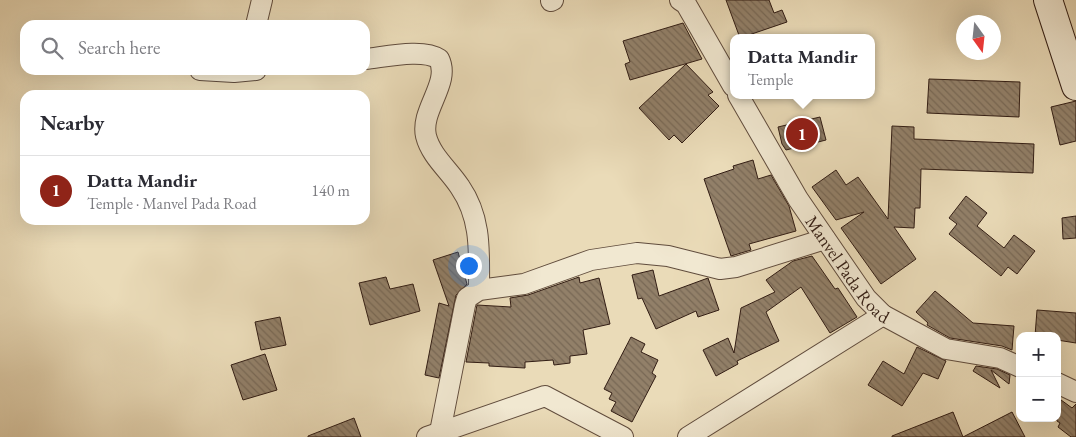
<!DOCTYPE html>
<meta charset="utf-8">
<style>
:root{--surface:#fff;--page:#f2f2f3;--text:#2b2b33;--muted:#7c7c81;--line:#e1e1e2;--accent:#8f2418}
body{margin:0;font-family:"EB Garamond",serif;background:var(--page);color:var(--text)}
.controls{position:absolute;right:15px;bottom:15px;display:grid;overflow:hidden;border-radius:10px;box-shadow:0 5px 20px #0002}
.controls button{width:45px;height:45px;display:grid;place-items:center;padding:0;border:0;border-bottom:1px solid var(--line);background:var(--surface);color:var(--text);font:25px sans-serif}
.compass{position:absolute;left:956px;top:15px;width:45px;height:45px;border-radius:50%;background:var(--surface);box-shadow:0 5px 20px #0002;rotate:165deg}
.you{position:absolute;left:468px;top:265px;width:18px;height:18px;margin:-12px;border:4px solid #fff;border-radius:50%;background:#1a73e8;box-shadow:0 0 0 8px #1a73e833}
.badge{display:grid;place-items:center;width:32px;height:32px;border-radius:50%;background:var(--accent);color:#fff;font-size:16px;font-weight:700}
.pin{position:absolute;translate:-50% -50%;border:2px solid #fff;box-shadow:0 1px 5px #0006}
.popup{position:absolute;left:730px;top:34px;width:145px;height:65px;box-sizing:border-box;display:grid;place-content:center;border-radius:10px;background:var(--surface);filter:drop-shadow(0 1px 4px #0005);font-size:16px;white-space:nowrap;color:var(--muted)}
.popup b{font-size:19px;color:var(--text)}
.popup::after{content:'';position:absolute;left:50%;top:100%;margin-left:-10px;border:10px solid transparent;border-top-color:var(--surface)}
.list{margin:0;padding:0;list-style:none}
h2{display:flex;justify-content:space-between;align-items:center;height:65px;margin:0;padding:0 20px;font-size:21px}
h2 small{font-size:16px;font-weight:400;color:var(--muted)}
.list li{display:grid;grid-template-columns:32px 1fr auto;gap:15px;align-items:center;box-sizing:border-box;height:70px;padding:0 20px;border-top:1px solid var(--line)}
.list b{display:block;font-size:19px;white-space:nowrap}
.list p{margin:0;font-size:16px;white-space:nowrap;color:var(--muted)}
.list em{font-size:16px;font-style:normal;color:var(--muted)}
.icon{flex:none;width:28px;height:28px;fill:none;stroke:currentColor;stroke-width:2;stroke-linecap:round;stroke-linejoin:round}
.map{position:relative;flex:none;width:1076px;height:437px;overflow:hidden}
.search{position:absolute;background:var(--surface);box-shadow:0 5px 20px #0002;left:20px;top:20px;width:350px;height:55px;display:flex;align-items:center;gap:12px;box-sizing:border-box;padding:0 18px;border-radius:15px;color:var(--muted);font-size:19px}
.panel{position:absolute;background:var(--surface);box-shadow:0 5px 20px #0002;left:20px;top:90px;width:350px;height:135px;border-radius:15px}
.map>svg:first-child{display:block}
.building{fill:url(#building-back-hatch);stroke:#321d14}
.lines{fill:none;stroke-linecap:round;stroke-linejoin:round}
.minor-casing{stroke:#604c3d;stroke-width:22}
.secondary-casing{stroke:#321d14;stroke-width:30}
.minor{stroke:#f1e8d1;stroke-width:20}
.secondary{stroke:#f1e8d1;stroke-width:28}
.labels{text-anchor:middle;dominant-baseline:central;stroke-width:4.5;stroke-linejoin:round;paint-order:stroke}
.street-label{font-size:18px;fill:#321d14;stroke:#f1e8d1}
</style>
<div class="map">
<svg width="1076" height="437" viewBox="0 0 1076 437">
<defs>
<pattern id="building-back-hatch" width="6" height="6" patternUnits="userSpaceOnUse" patternTransform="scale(1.25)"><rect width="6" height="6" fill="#928069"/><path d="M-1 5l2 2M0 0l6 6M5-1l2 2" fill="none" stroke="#786855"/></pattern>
</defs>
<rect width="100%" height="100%" fill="#eadbb8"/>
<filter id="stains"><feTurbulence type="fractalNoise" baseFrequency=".004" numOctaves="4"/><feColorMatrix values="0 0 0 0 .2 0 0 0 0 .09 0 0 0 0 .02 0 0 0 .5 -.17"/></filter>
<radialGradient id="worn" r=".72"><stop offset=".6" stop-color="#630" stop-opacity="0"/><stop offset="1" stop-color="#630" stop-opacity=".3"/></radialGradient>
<!-- building -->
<path class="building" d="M726,0H769L774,13L782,10L787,22L740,38Z
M683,23L702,59L630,80L625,64L630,62L623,41Z
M686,64L713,92L708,95L719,106L682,143L674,135L669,140L639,108Z
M929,79L1020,82L1019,117L927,113Z
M1076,101V141L1060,145L1051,107Z
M820,117L826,140L786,150L782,144L778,127Z
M892,126L914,127V139L1034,144L1033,173L921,169L920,208H915L914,228L894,227L916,259L881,284L841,228L864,212L836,220L812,187L836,170L846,185L858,177L888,219Z
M753,160L758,179L771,175L789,206L796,231L749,244L751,250L731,256L704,179L734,169L733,166Z
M966,196L987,213L977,226L1004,248L1014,235L1035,251L1017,274L1008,267L1001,276L949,234L957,224L949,218Z
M1076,216V238L1063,239L1062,218Z
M458,252L467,284L456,295L439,378L425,375L439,303L449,306L433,260Z
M812,256L835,289L838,288L857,317L830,333L801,287L766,312L779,341L737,361L738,364L716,376L703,350L728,338L734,353L741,308L775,292L766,280L793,261Z
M653,270L659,296L708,278L719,310L698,317L696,311L656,329L642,298L638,299L632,275Z
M386,277L390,289L413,284L420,311L370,325L359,283Z
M579,277L580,283L599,278L610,324L583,330L587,354L570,356V363L554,365L553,360L525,362V368L489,366V363L466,362L477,305L511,307L510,298L528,295Z
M935,291L973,323L1014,326L1012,350L1002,346L950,338L927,325L928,323L916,312Z
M1037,310L1076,313V343L1057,340V336H1035Z
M280,317L286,345L261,350L255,322Z
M631,337L645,344L641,352L658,360L652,373L656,376L632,422L611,411L616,402L609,399L612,393L604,389Z
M917,347L946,361L938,379L923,373L902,406L868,385L883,361L904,374Z
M265,354L277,390L243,400L231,365Z
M976,366L997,369L1010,375L1009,384L991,370L1000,388L973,371Z
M1057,397L1072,408L1076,404V437H1071L1058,427L1060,423L1057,421Z
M953,412L963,437H892V436Z
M1012,412L1025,437H963Z
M354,418L361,437H308V436Z"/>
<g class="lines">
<defs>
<g id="minor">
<path d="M680,0L686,4L733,86"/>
<path d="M551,1L553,0"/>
<path d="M256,25L262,0"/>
<path d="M365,59C385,57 423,48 439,59C451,83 420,110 426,136C431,156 449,170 460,187C482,219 479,253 479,290"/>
<path d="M200,70L234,72L256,70"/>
<path id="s1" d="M738,95L798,199L866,298L883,315L946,349L1000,358L1020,367"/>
<path d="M1057,383L1076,392"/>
<path d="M440,432L465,305L467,298L479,290L524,284L591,260L637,253L668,256L720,269L736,267L825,239"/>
<path d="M427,437L545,396L623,437"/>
<path d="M688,437L883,315"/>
</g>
<path id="secondary" d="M1048,0L1076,86"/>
</defs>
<!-- minor casing -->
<use href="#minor" class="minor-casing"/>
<!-- secondary casing -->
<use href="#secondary" class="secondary-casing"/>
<!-- minor -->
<use href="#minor" class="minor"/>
<!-- secondary -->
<use href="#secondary" class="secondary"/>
</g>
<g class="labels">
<!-- street labels -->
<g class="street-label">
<text stroke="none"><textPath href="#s1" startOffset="206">Manvel Pada Road</textPath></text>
</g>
</g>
<rect width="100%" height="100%" filter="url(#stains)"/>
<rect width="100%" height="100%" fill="url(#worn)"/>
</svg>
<div class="controls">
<button>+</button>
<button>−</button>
</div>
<svg class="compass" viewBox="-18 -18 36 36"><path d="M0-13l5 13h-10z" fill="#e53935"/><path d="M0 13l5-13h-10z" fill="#7c7c81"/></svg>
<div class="you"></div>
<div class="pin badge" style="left:802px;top:134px">1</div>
<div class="popup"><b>Datta Mandir</b>Temple</div>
<div class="search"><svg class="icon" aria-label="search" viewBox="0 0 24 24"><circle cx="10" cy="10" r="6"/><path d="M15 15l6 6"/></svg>Search here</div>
<section class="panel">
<h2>Nearby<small></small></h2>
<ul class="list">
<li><span class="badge">1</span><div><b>Datta Mandir</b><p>Temple · Manvel Pada Road</p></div><em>140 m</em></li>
</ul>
</section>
</div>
